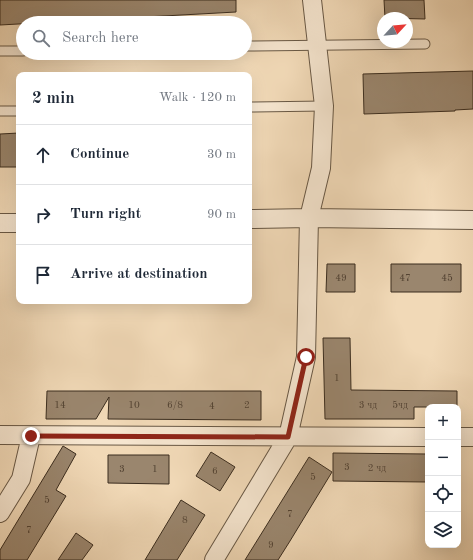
<!DOCTYPE html>
<meta charset="utf-8">
<style>
:root{--surface:#fff;--page:#f6f6f7;--text:#1f2937;--muted:#747a83;--line:#e0e1e3}
body{margin:0;font-family:"Old Standard TT",serif;background:var(--page);color:var(--text)}
.controls{position:absolute;right:12px;bottom:12px;display:grid;overflow:hidden;border-radius:8px;box-shadow:0 4px 16px #0002}
.controls button{width:36px;height:36px;display:grid;place-items:center;padding:0;border:0;border-bottom:1px solid var(--line);background:var(--surface);color:var(--text);font:20px sans-serif}
.compass{position:absolute;left:377px;top:12px;width:36px;height:36px;border-radius:50%;background:var(--surface);box-shadow:0 4px 16px #0002;rotate:64deg}
.stop{position:absolute;width:12px;height:12px;margin:-9px;border:3px solid #8f2418;border-radius:50%;background:#fff}
.stop.end{background:#8f2418;border-color:#fff;box-shadow:0 1px 4px #0008}
.list{margin:0;padding:0;list-style:none}
h2{display:flex;justify-content:space-between;align-items:center;height:52px;margin:0;padding:0 16px;font-size:17px}
h2 small{font-size:13px;font-weight:400;color:var(--muted)}
.list li{display:grid;grid-template-columns:26px 1fr auto;gap:12px;align-items:center;box-sizing:border-box;height:60px;padding:0 16px;border-top:1px solid var(--line)}
.list b{display:block;font-size:15px;white-space:nowrap}
.list em{font-size:13px;font-style:normal;color:var(--muted)}
.icon{flex:none;width:22px;height:22px;fill:none;stroke:currentColor;stroke-width:2;stroke-linecap:round;stroke-linejoin:round}
.map{position:relative;flex:none;width:473px;height:560px;overflow:hidden}
.search{position:absolute;background:var(--surface);box-shadow:0 4px 16px #0002;left:16px;top:16px;width:236px;height:44px;display:flex;align-items:center;gap:10px;box-sizing:border-box;padding:0 14px;border-radius:22px;color:var(--muted);font-size:15px}
.panel{position:absolute;background:var(--surface);box-shadow:0 4px 16px #0002;left:16px;top:72px;width:236px;height:232px;border-radius:8px}
.map>svg:first-child{display:block}
.building{fill:#9a866e;stroke:#3b2d1f}
.lines{fill:none;stroke-linecap:round;stroke-linejoin:round}
.service-casing{stroke:#685845;stroke-width:11}
.minor-casing{stroke:#685845;stroke-width:20}
.service{stroke:#f6e6d0;stroke-width:9}
.minor{stroke:#f6e6d0;stroke-width:18}
.route{stroke:#8f2418;stroke-width:5}
.labels{text-anchor:middle;dominant-baseline:central;stroke-width:4;stroke-linejoin:round;paint-order:stroke}
.number-label{font-size:10px;fill:#534333}
</style>
<div class="map">
<svg width="473" height="560" viewBox="0 0 473 560">
<rect width="100%" height="100%" fill="#f1d9b7"/>
<filter id="stains"><feTurbulence type="fractalNoise" baseFrequency=".005" numOctaves="4"/><feColorMatrix values="0 0 0 0 .2 0 0 0 0 .09 0 0 0 0 .02 0 0 0 .5 -.17"/></filter>
<radialGradient id="worn" r=".72"><stop offset=".6" stop-color="#630" stop-opacity="0"/><stop offset="1" stop-color="#630" stop-opacity=".3"/></radialGradient>
<!-- building -->
<path class="building" d="M0,0H236V12L0,25Z
M384,0H424L425,19L385,18Z
M473,71V109L455,110V111L364,114L363,74Z
M19,133V167H0V134Z
M327,264H355V292H326Z
M391,264H461V292H391Z
M323,338H350L351,390L457,391V407H414V419H325Z
M47,391H261V420L108,419L109,397L96,419H46Z
M63,446L76,454L56,490L66,496L27,560H0V550Z
M211,452L235,467L220,491L196,476Z
M333,453L427,454V482L333,481Z
M108,455H169V484L108,483Z
M309,457L332,472L290,541L278,560H245Z
M181,500L205,515L177,560H145Z
M76,533L93,545L82,560H58Z"/>
<g class="lines">
<defs>
<path id="service" d="M245,46L425,44
M0,51H23
M249,107L324,106
M0,111H19"/>
<path id="minor" d="M249,219L309,218L473,220
M0,223H19
M0,435L428,437
M458,437H473
M0,513L21,479L31,436
M214,560L288,437L306,357L309,218L321,168L324,106L312,0"/>
</defs>
<!-- service casing -->
<use href="#service" class="service-casing"/>
<!-- minor casing -->
<use href="#minor" class="minor-casing"/>
<!-- service -->
<use href="#service" class="service"/>
<!-- minor -->
<use href="#minor" class="minor"/>
</g>
<g class="lines">
<!-- route -->
<path class="route" d="M31,436L288,437L306,357"/>
</g>
<g class="labels">
<!-- number labels -->
<g class="number-label">
<text x="341" y="278">49</text>
<text x="405" y="278">47</text>
<text x="447" y="278">45</text>
<text x="337" y="378">1</text>
<text x="60" y="405">14</text>
<text x="134" y="405">10</text>
<text x="175" y="405">6/8</text>
<text x="247" y="405">2</text>
<text x="368" y="405">3 чд</text>
<text x="400" y="405">5чд</text>
<text x="212" y="406">4</text>
<text x="347" y="467">3</text>
<text x="377" y="468">2 чд</text>
<text x="122" y="469">3</text>
<text x="155" y="469">1</text>
<text x="215" y="471">6</text>
<text x="313" y="477">5</text>
<text x="47" y="500">5</text>
<text x="290" y="514">7</text>
<text x="185" y="520">8</text>
<text x="29" y="530">7</text>
<text x="271" y="545">9</text>
</g>
</g>
<rect width="100%" height="100%" filter="url(#stains)"/>
<rect width="100%" height="100%" fill="url(#worn)"/>
</svg>
<div class="controls">
<button>+</button>
<button>−</button>
<button><svg class="icon" aria-label="locate" viewBox="0 0 24 24"><circle cx="12" cy="12" r="6"/><path d="M12 2v4M12 18v4M2 12h4M18 12h4"/></svg></button>
<button><svg class="icon" aria-label="layers" viewBox="0 0 24 24"><path d="M12 4l9 5-9 5-9-5zM3 14l9 5 9-5"/></svg></button>
</div>
<svg class="compass" viewBox="-18 -18 36 36"><path d="M0-13l5 13h-10z" fill="#e53935"/><path d="M0 13l5-13h-10z" fill="#747a83"/></svg>
<div class="stop" style="left:306px;top:357px"></div>
<div class="stop end" style="left:31px;top:436px"></div>
<div class="search"><svg class="icon" aria-label="search" viewBox="0 0 24 24"><circle cx="10" cy="10" r="6"/><path d="M15 15l6 6"/></svg>Search here</div>
<section class="panel">
<h2>2 min<small>Walk · 120 m</small></h2>
<ul class="list">
<li><svg class="icon" aria-label="ahead" viewBox="0 0 24 24"><path d="M12 20V5M6 11l6-6 6 6"/></svg><div><b>Continue</b></div><em>30 m</em></li>
<li><svg class="icon" aria-label="right" viewBox="0 0 24 24"><path d="M7 20v-9h11M14 6l5 5-5 5"/></svg><div><b>Turn right</b></div><em>90 m</em></li>
<li><svg class="icon" aria-label="arrive" viewBox="0 0 24 24"><path d="M6 21V4h12l-3 4 3 4H6"/></svg><div><b>Arrive at destination</b></div></li>
</ul>
</section>
</div>
